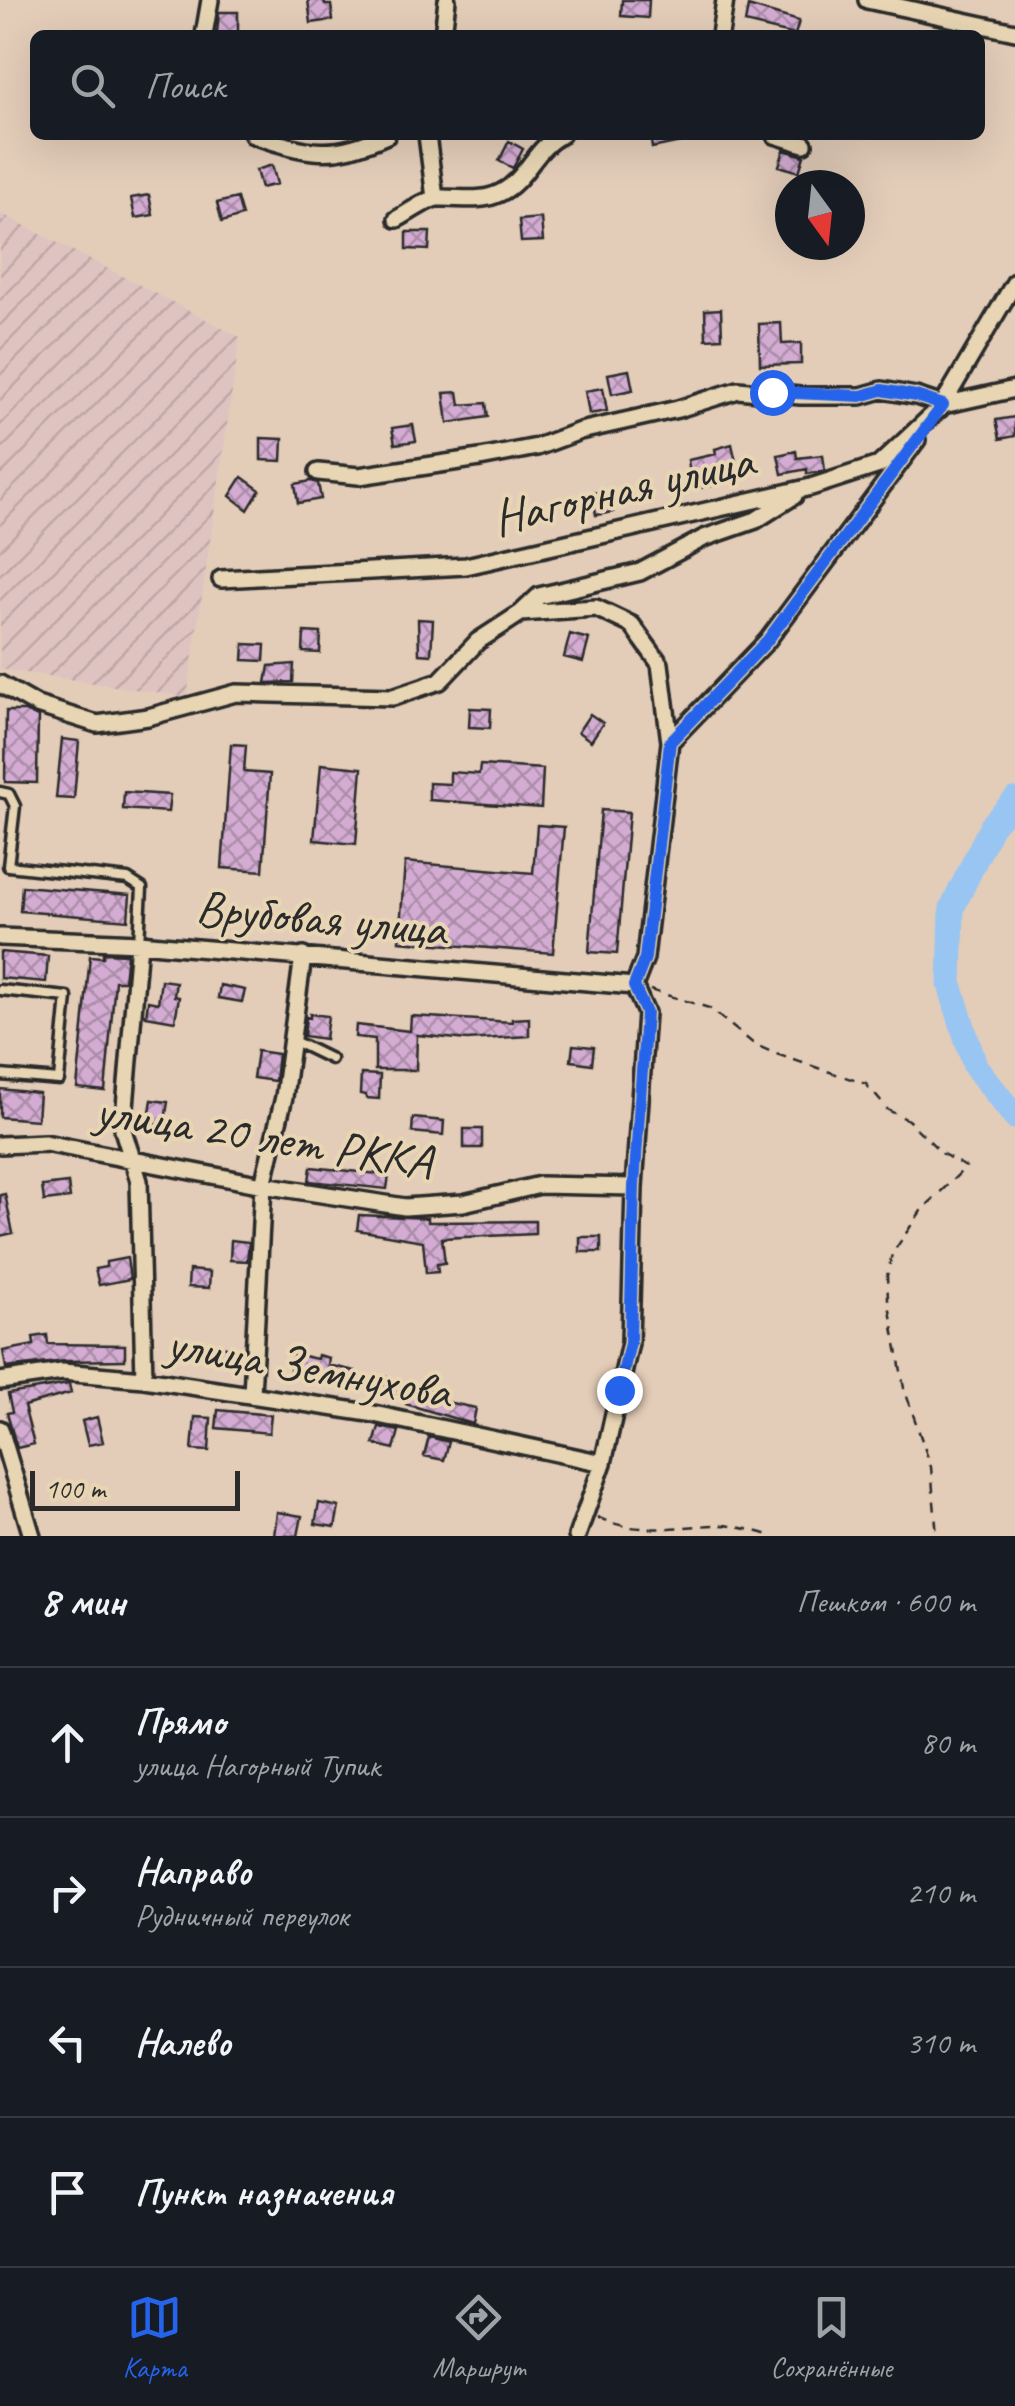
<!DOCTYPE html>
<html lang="ru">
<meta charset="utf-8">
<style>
:root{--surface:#171b24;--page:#20242c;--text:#f1f3f6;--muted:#9ea1a6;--line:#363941;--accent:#2563eb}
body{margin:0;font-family:Caveat,sans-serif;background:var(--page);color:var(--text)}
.compass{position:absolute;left:775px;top:170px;width:90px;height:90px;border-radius:50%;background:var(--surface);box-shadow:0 10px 40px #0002;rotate:165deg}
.scale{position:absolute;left:30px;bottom:25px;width:210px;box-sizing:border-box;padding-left:10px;border:5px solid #2b2b2b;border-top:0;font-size:28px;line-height:35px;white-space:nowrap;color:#2b2b2b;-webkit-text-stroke:8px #e7d5b3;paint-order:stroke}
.stop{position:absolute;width:30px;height:30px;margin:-22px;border:8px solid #2563eb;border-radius:50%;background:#fff}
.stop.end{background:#2563eb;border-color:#fff;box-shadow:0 2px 10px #0008}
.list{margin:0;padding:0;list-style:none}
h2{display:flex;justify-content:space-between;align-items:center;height:130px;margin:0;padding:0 40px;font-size:42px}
h2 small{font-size:32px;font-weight:400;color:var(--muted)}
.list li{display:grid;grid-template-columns:65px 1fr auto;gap:30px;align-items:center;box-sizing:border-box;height:150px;padding:0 40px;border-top:2px solid var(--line)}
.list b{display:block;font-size:38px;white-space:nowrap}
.list p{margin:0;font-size:32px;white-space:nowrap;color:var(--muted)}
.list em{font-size:32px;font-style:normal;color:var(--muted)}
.icon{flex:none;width:55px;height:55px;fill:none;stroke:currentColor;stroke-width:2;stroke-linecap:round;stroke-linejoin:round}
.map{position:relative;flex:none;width:1015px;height:1536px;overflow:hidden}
.search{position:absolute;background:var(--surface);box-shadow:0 10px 40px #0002;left:30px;right:30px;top:30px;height:110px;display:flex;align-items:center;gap:25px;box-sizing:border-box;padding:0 35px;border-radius:15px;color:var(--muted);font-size:38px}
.sheet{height:730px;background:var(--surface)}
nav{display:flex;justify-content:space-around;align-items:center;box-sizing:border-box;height:140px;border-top:2px solid var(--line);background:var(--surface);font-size:28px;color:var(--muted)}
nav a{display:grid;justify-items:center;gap:5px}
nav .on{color:var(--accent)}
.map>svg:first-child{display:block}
.industrial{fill:url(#industrial-furrows)}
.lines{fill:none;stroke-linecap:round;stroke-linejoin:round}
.river{stroke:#98c5f2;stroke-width:25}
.building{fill:url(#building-cross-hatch);stroke:#2b2b2b;stroke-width:2.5}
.lane-casing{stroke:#2b2b2b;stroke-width:15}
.street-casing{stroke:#2b2b2b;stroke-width:22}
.path{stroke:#2b2b2b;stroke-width:2.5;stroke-dasharray:10 8;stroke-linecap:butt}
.lane{stroke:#e7d5b3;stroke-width:8}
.street{stroke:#e7d5b3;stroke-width:15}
.route{stroke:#2563eb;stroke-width:12}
.labels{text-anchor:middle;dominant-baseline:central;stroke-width:8;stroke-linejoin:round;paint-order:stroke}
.street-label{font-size:50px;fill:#2b2b2b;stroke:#e7d5b3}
</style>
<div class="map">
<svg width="1015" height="1536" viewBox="0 0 1015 1536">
<defs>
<pattern id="industrial-furrows" width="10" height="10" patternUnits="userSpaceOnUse" patternTransform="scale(2.5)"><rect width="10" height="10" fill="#dec3c1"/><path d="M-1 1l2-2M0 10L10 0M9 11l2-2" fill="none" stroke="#bfa8a6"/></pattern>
<pattern id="building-cross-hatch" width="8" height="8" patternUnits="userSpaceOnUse" patternTransform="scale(2.5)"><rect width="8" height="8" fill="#d4acd3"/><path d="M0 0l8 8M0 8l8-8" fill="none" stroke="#ac8cab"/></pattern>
</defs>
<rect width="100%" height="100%" fill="#e3cdb9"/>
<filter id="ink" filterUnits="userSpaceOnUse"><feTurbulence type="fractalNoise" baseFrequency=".01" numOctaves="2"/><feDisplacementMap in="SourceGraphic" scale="20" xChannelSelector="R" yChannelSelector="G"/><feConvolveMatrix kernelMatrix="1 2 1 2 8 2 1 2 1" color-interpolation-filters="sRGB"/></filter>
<g filter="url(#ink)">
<!-- industrial -->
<path class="industrial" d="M0,213L240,337L187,697L0,669Z"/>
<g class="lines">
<!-- river -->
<path class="river" d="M1015,800L992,825L952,908L950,985L975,1066L1015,1117"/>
</g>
<!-- building -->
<path class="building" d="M308,0H324L325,5H331L333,20L311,23Z
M622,0H649L648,18L621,16Z
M748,6L799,21L795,35L745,23Z
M219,12H238V33H217Z
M650,135H689L690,140L652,148Z
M509,141L523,149L513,168L499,161Z
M784,150L804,156L799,172L779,166Z
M272,165L277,184L261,188L256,170Z
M149,195L153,215L135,218L131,198Z
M237,198L242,216L222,222L217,203Z
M541,218L543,241L521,242L519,220Z
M407,232H430L429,250L407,249Z
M721,309L722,338L706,339L705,310Z
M781,323L782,344L801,343V364L760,365L759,324Z
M629,370L633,390L612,394L608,374Z
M603,388L607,411L589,414L585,391Z
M458,392L460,405L486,403L488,417L448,423L444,393Z
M1015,417V436L1000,439L996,420Z
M413,425L416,441L395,444L392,428Z
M261,438L283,439L282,461L261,460Z
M732,444L736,462L713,468L716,485L692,489L688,460L716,454L715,449Z
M796,451L797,458L823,455L825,471L807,474V469L782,474L778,455Z
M242,477L260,490L248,510L230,496Z
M311,481L318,483L321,499L298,503L295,484Z
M610,491L613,512L596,515L592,493Z
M418,619L433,620L431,655L419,654Z
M304,632L321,633L320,653L303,652Z
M570,634L589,639L583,662L564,657Z
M244,644L265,645L264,661L243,660Z
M294,664L293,682L266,683L269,666Z
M470,708L491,709L490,728L469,727Z
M6,711H25L38,717L37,783L5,782Z
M590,714L603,723L591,741L578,732Z
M62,739L79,741L74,799L56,798Z
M231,744L246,745L244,772L270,774L263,871L222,868Z
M321,764L362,768L356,844L314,840Z
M480,765L543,769L541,808L429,800V783L450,784V772L479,774Z
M124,792L170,795L168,812L123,809Z
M601,810L629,812L617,954L589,952Z
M537,825L564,827L553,953L399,941L405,862L533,873Z
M22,886L130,895L128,920L20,911Z
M0,952L48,956L46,982L0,978Z
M103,953L127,954L124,981H115L105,1091L77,1088L90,956L103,957Z
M161,980L176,982L174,996L179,997L175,1021L146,1016L148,1001L158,1003Z
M220,985L245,990L242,1002L218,998Z
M310,1014L328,1016L325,1039L304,1036L306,1017L310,1018Z
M411,1016L512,1022V1019L529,1018V1036L467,1040L417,1035L416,1070H375V1039L355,1037L356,1025L410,1031Z
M573,1045L594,1047L592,1064L571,1061Z
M257,1051L278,1054L275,1081L253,1078Z
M361,1074L380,1075L379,1099L366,1098V1095L360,1094Z
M0,1089L39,1093L37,1120L0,1117Z
M152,1100L168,1102L164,1126L148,1123Z
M413,1118L444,1121L443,1135L412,1132Z
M464,1129H482V1148H464Z
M311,1167L389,1175L387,1189L309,1181Z
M68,1183L70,1198L44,1201L42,1186Z
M5,1194L13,1233L0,1236V1195Z
M359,1215L428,1218V1222L535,1221V1234L442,1238L445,1263L437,1264L438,1272L426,1273L423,1241L357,1230Z
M580,1237H601V1252H580Z
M231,1240L249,1242L247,1261L230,1260Z
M127,1258L130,1279L99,1285L95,1269L106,1267V1262Z
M189,1270L210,1272L209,1288L188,1287Z
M47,1335L48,1344L125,1345V1360L65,1361L6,1368L3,1351L34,1345L33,1337Z
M220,1346L240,1349L238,1365L218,1362Z
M294,1354L317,1359L318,1355L329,1358L328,1365L355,1371L351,1388L289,1374Z
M385,1377L429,1389L427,1398L476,1408L473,1424L406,1404L407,1397L382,1392Z
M69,1384L71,1393L24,1406L34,1444L17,1448L7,1413L12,1412L8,1394Z
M218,1410L271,1415L269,1433L216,1428Z
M97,1417L103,1442L88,1445L82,1421Z
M195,1417L211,1418L209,1451L192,1450Z
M379,1427L399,1431L394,1449L374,1444Z
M429,1437L449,1442L444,1460L424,1456Z
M319,1503L339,1507L335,1527L315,1524Z
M277,1512L302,1516L298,1536H274Z"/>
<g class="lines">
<defs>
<path id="lane" d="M0,792L9,794L15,806L8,866L128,879L142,888L139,943
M0,990L67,997L59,1080L0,1075
M292,1040L331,1059"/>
<path id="street" d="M867,0L1015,32
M204,35L210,0
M443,35L447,0
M720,35L725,0
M253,135C310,154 331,160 387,135
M427,135L435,198
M775,135L804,144
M397,219C409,213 426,199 438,198C460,197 479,203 500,193C527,180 534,148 561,135
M940,409L1015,282
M318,472L359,476L480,458L537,447L580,431L678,409L738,390L800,396H861L882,390L916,396L943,405
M221,579L466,566L811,487L879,465L943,405L1015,389
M521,613L539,596L640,572L704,538L756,520L794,496
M0,684L37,705L97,724L148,717L236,693L393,697L440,681L478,641L521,613L596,608L632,625L660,664L670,742L645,958L634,986L646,1013L634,1187L630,1343L603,1463L577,1536
M670,742L767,641L917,440
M0,937L139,943L634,986
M139,943L123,1130L139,1181L144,1379
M0,1145L45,1143L263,1185L405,1207L463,1203L540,1185L634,1187
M0,1381L62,1372L144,1379L369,1413L603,1463
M252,1394L263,1185L284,1097L303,956
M0,1429L32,1536"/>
</defs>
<!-- lane casing -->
<use href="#lane" class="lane-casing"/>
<!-- street casing -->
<use href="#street" class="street-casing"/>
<!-- path -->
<path class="path" d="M650,990L709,1008L754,1044L776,1054L866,1084L888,1110L908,1120L943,1154L966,1167L921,1211L892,1254L887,1276L888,1299L904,1388L931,1467L937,1536
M597,1517C637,1536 676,1526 717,1525C734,1525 756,1531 772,1536"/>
<!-- lane -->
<use href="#lane" class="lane"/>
<!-- street -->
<use href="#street" class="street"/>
</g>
</g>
<g class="lines" filter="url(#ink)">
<!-- route -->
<path class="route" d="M619,1390L630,1343L634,1187L646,1013L634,986L645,958L670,742L767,641L943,405L916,396L882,390L861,396L772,392"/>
</g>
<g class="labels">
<!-- street labels -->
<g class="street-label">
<text transform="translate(623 489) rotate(-13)">Нагорная улица</text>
<text transform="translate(321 918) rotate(5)">Врубовая улица</text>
<text transform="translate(264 1136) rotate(9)">улица 20 лет РККА</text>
<text transform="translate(309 1367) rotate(10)">улица Земнухова</text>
</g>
</g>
</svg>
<svg class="compass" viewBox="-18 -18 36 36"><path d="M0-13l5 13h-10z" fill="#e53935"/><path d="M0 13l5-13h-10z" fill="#9ea1a6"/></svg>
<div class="scale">100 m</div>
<div class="stop" style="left:772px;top:392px"></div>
<div class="stop end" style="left:619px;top:1390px"></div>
<div class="search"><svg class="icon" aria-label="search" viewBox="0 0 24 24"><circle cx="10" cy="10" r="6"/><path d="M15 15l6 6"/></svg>Поиск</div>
</div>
<section class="sheet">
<h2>8 мин<small>Пешком · 600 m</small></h2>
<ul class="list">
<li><svg class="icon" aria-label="ahead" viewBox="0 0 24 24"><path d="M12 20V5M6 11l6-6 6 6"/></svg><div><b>Прямо</b><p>улица Нагорный Тупик</p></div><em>80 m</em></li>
<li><svg class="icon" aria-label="right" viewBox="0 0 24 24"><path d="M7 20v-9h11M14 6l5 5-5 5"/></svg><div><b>Направо</b><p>Рудничный переулок</p></div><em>210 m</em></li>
<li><svg class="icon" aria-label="left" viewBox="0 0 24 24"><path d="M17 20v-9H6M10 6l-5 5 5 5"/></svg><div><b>Налево</b></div><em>310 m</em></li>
<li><svg class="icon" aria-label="arrive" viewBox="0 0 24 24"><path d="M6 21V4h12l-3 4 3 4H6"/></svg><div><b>Пункт назначения</b></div></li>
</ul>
</section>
<nav>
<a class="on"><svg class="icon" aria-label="map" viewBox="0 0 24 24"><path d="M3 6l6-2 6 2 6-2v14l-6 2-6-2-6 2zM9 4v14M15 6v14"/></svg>Карта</a>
<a><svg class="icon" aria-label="directions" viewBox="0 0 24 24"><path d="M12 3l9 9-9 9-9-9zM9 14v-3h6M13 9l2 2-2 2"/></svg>Маршрут</a>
<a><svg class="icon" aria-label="saved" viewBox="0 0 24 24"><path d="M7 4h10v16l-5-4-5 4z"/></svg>Сохранённые</a>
</nav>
